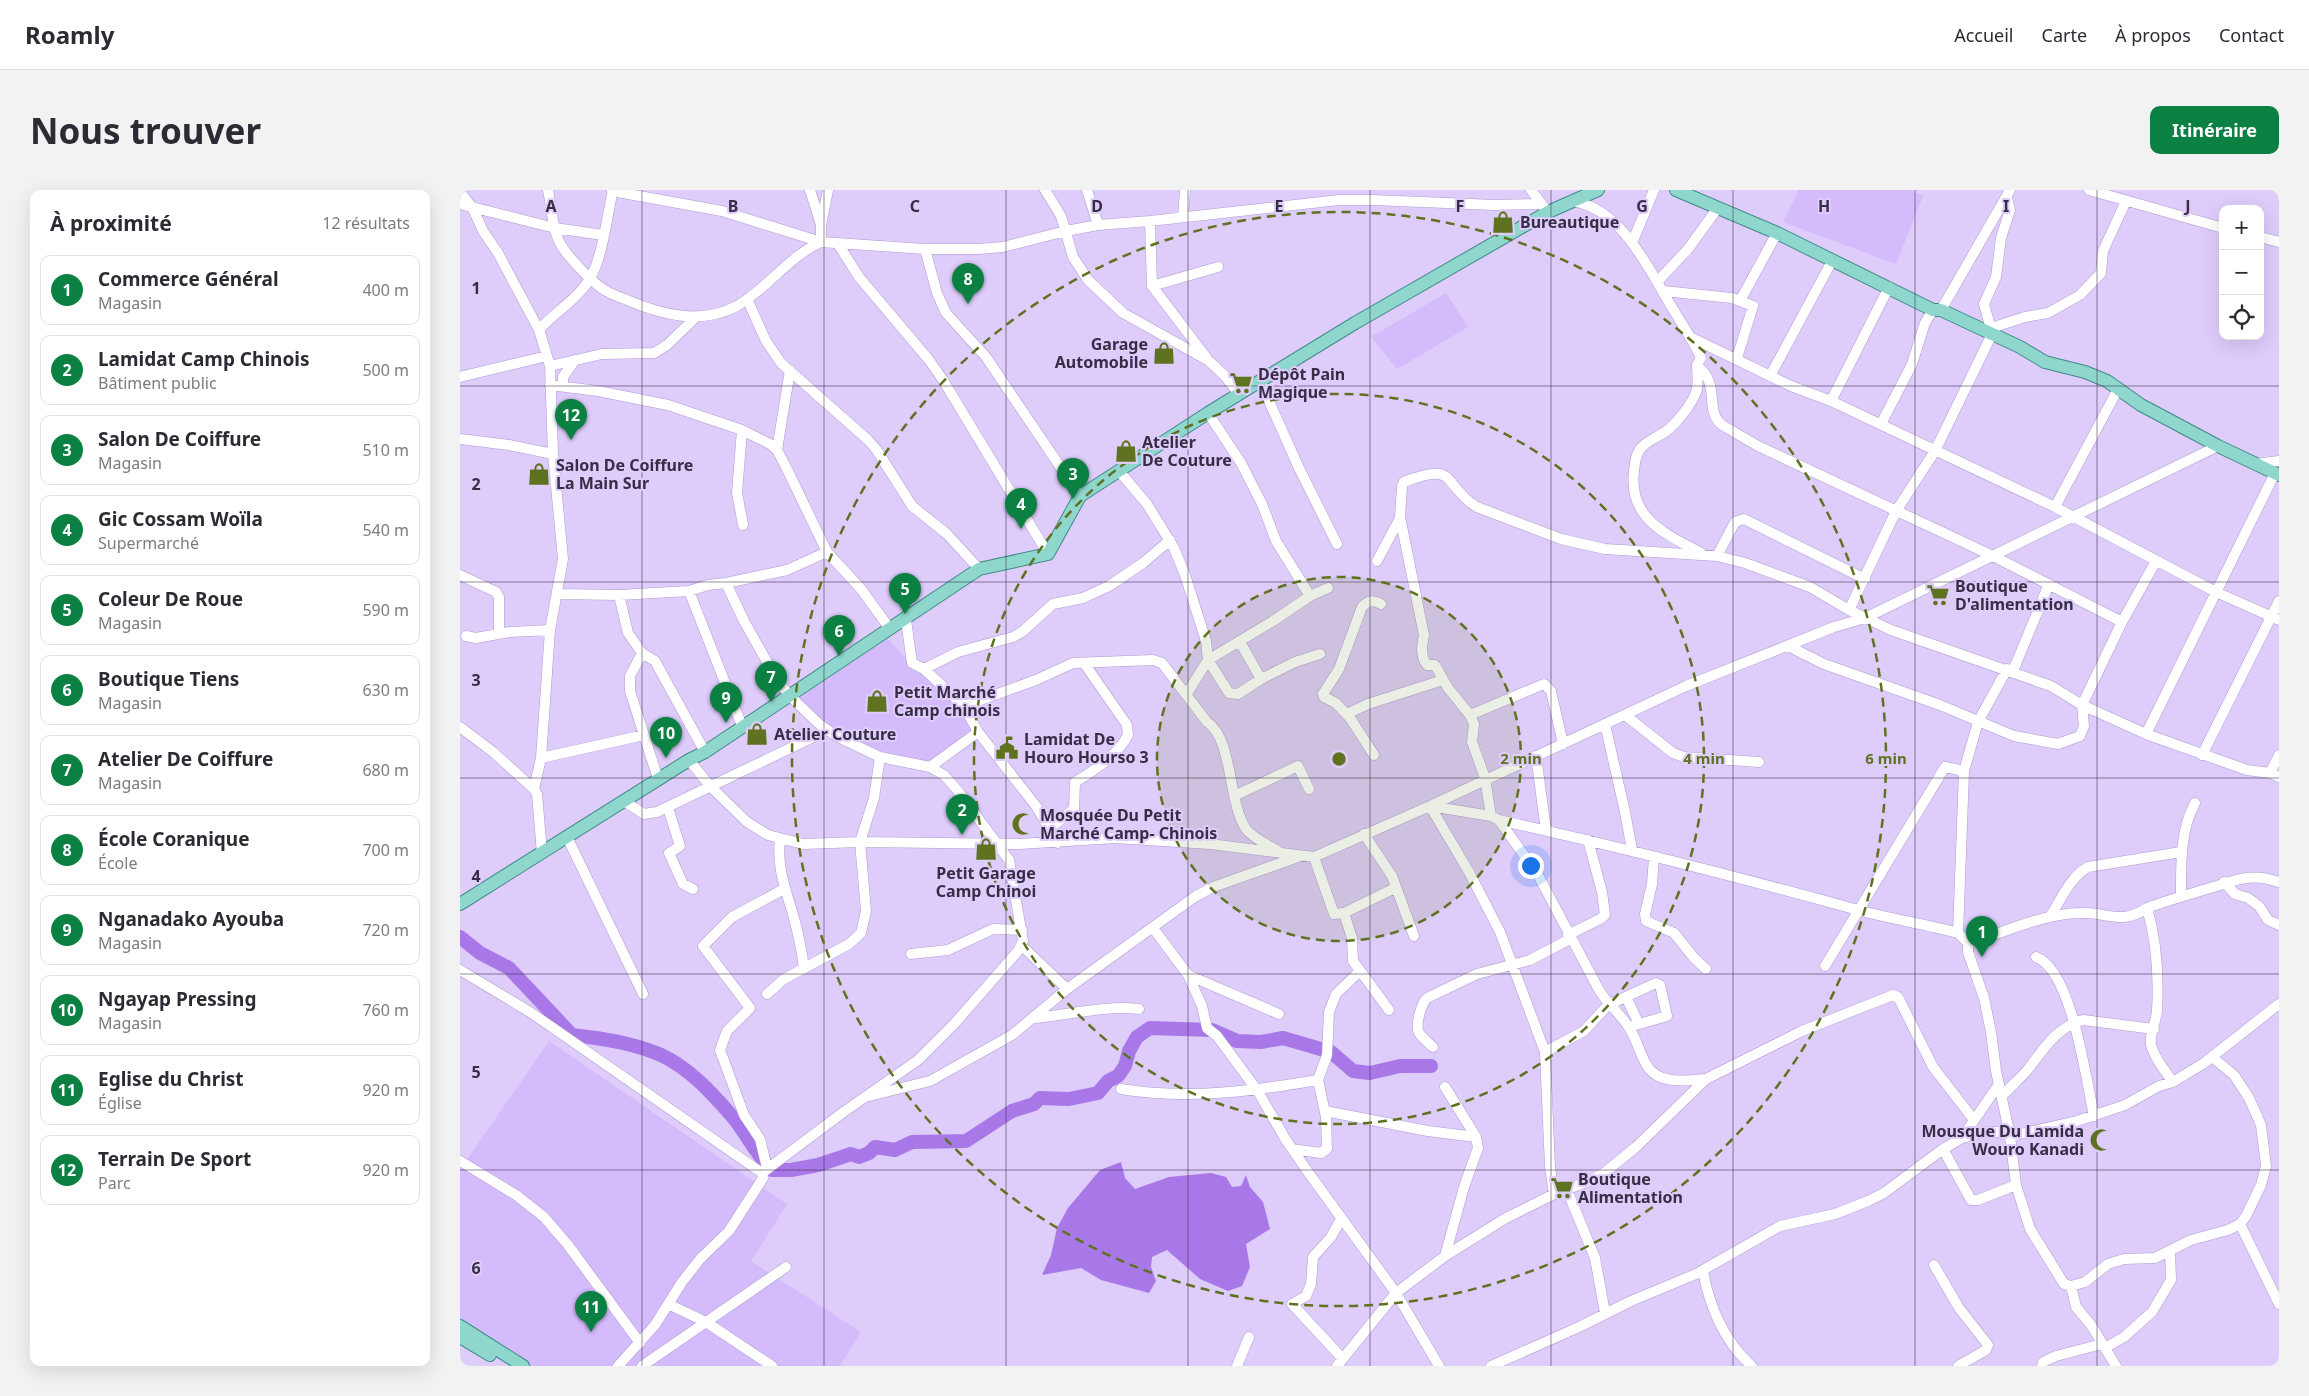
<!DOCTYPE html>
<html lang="fr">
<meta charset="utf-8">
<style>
:root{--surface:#fff;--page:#f2f2f3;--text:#2b2b33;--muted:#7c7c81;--line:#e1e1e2;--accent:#0b8043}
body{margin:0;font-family:"Noto Sans",sans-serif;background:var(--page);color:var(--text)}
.controls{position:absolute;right:15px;top:15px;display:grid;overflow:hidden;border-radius:10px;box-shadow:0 5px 20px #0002}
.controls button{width:45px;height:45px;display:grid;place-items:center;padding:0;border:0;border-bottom:1px solid var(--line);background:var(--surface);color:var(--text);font:25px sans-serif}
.you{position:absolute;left:1070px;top:675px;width:18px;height:18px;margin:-12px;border:4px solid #fff;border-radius:50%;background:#1a73e8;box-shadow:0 0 0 8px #1a73e833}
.badge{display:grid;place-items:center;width:32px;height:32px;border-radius:50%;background:var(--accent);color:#fff;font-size:16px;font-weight:700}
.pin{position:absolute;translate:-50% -41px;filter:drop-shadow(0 1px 2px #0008)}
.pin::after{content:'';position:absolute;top:26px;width:18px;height:15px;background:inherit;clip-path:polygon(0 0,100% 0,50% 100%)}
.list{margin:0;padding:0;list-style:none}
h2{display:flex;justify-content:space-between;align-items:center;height:65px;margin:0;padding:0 20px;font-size:21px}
h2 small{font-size:16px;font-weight:400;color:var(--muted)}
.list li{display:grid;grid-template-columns:32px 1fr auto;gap:15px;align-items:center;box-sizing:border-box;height:70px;margin:0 10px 10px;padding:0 10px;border:1px solid var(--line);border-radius:10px}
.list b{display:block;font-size:19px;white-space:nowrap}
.list p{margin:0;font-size:16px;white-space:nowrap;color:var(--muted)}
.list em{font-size:16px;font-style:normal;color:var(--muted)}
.icon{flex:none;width:28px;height:28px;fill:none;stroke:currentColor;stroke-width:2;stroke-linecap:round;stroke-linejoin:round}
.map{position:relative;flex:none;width:1819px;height:1176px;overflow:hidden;border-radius:10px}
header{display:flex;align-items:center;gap:30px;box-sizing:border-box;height:70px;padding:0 25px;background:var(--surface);border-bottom:1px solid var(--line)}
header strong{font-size:24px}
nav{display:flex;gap:28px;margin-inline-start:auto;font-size:18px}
.intro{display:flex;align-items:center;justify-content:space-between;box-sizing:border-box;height:120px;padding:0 30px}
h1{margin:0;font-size:35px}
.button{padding:12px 22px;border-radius:10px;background:var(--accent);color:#fff;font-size:18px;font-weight:700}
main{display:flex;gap:30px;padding:0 30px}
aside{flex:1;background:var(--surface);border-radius:10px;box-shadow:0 5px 20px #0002}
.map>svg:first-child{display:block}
.built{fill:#d4bbfc}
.water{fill:#a978e8}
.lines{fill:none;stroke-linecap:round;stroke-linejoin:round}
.river{stroke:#a978e8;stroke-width:14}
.minor-casing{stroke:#b09bd3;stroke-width:11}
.major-casing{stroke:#3f8a87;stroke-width:14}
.minor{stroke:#fff;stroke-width:10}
.major{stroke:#8fd7cd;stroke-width:12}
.grid{fill:none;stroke:#372e45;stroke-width:1;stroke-opacity:0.55}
.ring{fill:none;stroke:#5e7220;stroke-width:2.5;stroke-dasharray:9 6}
.labels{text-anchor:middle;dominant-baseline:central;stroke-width:4;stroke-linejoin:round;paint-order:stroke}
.poi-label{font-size:16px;font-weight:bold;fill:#372e45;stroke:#deccfb;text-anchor:start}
.grid-label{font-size:16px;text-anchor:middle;font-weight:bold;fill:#372e45;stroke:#deccfb;stroke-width:4;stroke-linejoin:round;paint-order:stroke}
.centre{fill:#5e7220;stroke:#deccfb;stroke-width:2.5}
.ring-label{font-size:15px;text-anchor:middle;font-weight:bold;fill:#5e7220;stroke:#deccfb;stroke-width:4;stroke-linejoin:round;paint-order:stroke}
</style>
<header>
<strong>Roamly</strong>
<nav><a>Accueil</a><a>Carte</a><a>À propos</a><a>Contact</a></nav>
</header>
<div class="intro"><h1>Nous trouver</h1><a class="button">Itinéraire</a></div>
<main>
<aside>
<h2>À proximité<small>12 résultats</small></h2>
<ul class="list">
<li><span class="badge">1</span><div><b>Commerce Général</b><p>Magasin</p></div><em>400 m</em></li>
<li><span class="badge">2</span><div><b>Lamidat Camp Chinois</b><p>Bâtiment public</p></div><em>500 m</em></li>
<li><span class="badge">3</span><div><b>Salon De Coiffure</b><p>Magasin</p></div><em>510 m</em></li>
<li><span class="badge">4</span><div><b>Gic Cossam Woïla</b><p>Supermarché</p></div><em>540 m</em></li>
<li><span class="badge">5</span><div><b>Coleur De Roue</b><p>Magasin</p></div><em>590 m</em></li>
<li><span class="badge">6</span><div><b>Boutique Tiens</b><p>Magasin</p></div><em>630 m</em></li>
<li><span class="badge">7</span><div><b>Atelier De Coiffure</b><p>Magasin</p></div><em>680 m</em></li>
<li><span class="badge">8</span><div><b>École Coranique</b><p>École</p></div><em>700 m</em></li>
<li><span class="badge">9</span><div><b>Nganadako Ayouba</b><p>Magasin</p></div><em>720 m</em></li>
<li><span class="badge">10</span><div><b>Ngayap Pressing</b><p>Magasin</p></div><em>760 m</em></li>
<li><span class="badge">11</span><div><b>Eglise du Christ</b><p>Église</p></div><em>920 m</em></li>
<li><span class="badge">12</span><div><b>Terrain De Sport</b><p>Parc</p></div><em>920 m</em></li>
</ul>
</aside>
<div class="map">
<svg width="1819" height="1176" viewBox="0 0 1819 1176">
<rect width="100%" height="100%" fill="#deccfb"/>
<!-- built -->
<path class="built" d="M1339,0H1450L1463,6L1436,74L1323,32Z
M986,103L1008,137L937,179L911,147Z
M426,447L455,478L500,516L514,542L469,575L420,564L375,542L335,506Z
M89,851L327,1014L291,1071L401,1142L380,1176H58L0,1140V980Z"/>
<!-- water -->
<path class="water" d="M661,972L665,988L675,999L709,987L751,983L766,987L772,997L781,996L786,985L790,997L803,1012L810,1039L786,1054L790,1077L782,1096L768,1101L740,1089L707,1060L692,1067L691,1077L696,1091L689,1103L641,1090L621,1078L582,1085L591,1065L597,1038L608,1018L640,980Z"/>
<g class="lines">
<!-- river -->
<path class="river" d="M0,747L20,763L49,778L112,845C141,848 174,853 201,865C229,878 251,902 271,925C286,942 295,964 312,980H331L358,975L391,964L399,967L409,963L415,957L435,960L452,952L506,951L552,921L574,914L580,908L609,909L638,903L648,891L658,886L665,876L669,861L677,847L690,838L752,840L777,851L801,852L823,848L871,862L893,881L910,883L940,876H971"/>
<defs>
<path id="minor" d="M88,0C92,18 92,40 101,55C108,67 132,92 143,99C150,104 159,107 167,110C202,125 241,135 277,116C308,98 328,67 361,52
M350,0L361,35
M585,0L601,26L613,67L628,90L663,123L749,171L764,185L779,204
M627,0L638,35
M1071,0L1084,17
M1629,0L1763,38
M152,1L262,21L361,52L465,59H519L543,57L606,41L638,35L690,31L879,10H913L1035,15L1081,14
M0,2L12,17L23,41L38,63L79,140L90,176L93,264L103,369L90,440L81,568L74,599L77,604L82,663
M1112,11C1165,19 1191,85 1216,124C1225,139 1234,152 1241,168L1237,175C1240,179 1245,183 1247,187C1256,202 1247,224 1262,235L1298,256L1533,366L1662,432
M0,14L95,38L143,45
M723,27L725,0
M690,31L692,96L746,167
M1800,47L1819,52
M361,52V35L368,0
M1172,53L1194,0
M378,54L399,87L469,170L483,190L588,364
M465,59L477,103L486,123L526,167L620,306
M1198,91L1228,59L1257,19
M692,96L758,77
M1203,101L1272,108L1293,116L1277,168
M287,109L306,151L321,173L408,250L416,259L452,316L487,344L519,379
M1280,111L1317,43
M1481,120L1550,0
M79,140C95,122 119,108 131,87C143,64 147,26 153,0
M1532,143L1524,114L1536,87L1541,48L1550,20L1547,8
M1232,148L1331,196L1371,211L1595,317L1756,402L1819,430
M1237,175C1237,184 1239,193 1236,202C1232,214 1218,231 1209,239C1201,246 1190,249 1183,256C1176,262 1175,272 1174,281C1168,329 1206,344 1241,363
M90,176L142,164L194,163L207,155L236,127
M1310,186L1372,71
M0,187L87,166
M800,191L838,276L877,354
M90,195L138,201L208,215L282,240L310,254L317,260L326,277L367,362L401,399L430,439
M103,196V187L115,170
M1371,211L1429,97
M748,223L781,273L802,314L816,351L850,406
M1421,234L1452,174L1465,133L1473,120
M282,240L277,303L283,335
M0,249L49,255L93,264
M317,260L330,180
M1796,274L1819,271
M659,281L687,314L714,358L725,385L746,451L748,470L769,503L778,504L801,489L835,472L860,464
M1595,317L1658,199
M1257,366L1275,332L1284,329L1405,389
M917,371L940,328
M0,385L36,402L39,407V443
M229,401L282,536
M98,404L159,405L229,401L248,395L266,393L327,380L367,362
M159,405L168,443L182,463L195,471L245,562
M1389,420L1436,321L1475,261L1532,144L1531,138L1565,127L1588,123L1620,105L1641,83L1643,61L1666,11
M446,430L452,473L464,479L504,516L518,542L576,616L598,653
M6,446L16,448L50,442L90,440
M780,452L801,489
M1328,456L1364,474L1480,515L1554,546L1598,554L1620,546L1624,536L1622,515L1662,432L1696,371
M182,463L170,486V501L198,589
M464,479L498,462L553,447L562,442L593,414L623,408L649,396L683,373L710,350
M1553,481L1589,394
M726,505L748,470L813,431L850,406L868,398
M504,516L576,490L613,473L693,470L702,473L747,532C773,548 768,613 786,639C793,648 808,655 818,661
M887,524L908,514L983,490
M1010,525L1084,494L1091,501L1103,554
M1165,525L1213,563L1224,567L1299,572
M1145,534L1165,622L1172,660
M0,537L33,562L74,599
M1686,544L1815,283
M914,565L890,528L876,513L864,507L863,504L879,479L902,417C908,410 913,410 921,414
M1742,565L1819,411
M1076,566L1086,640
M81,568L184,545
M229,570L251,597L287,632L308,645L343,654L400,652L559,654L655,648L750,654L854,667L970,616L1226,496L1374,437L1405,428L1758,256
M470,577L518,542
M1810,583L1819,565
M774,606L838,576L849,599
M164,611L184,624L197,622L368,540
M970,616L1031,626L1039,630C1160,657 1279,687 1398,720C1431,729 1465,734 1498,743L1508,753V762L1524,808L1531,842L1536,881L1550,946L1556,995L1570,1039L1604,1094L1611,1096L1616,1117L1631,1135L1656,1176
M970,616L1009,682L1040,742L1085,862L1090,977L1094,1004
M208,618L220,656L209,663L223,694L233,699
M1031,626L1025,588L1012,552L1014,534L1010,525L988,498L975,475H967C960,466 962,455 964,445L940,327L942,296L944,292C999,270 982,296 1017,317L1101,349L1145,359L1257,366L1285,373L1350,397L1389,420L1431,440L1591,496L1622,515L1686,544L1787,580L1810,583L1819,587
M1039,630L1078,685L1139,800C1148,815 1159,822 1168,836C1176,847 1179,862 1186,874C1197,895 1226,891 1246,889
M591,637L614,619L615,592C634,581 658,565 668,545L667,535L624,473
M904,644L932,686L954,746
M107,647L183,804
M320,649C316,680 328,704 335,732C339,747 342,763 344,778
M854,667L874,724L884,723L935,698
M1194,668L1192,694L1185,724L1186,731L1214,743L1235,769L1246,779
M1764,692L1775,704L1788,708L1799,716L1808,730L1819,735
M1721,705C1721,675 1720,640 1735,613
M1687,718C1706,711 1724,706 1743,700C1773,692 1788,681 1819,692
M884,723L892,748L893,771L929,820
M1591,725C1601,709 1611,686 1628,677L1721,662
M693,738L728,785L742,816L747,838L757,846L797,900L826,950L848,982L936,1103L979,1176
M1498,743L1504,581L1518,532L1547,479
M1108,745L1140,729L1145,725L1142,702L1128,650
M1508,753C1548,742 1581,723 1624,723C1650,723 1661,735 1687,718C1697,752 1699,785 1697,821C1696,832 1689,845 1691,855C1695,869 1705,881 1713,892
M562,756L607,799
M451,764L488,760L533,739L562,740
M1576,767C1612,780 1626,890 1634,926
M1365,776L1485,577L1504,581
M0,780L70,822L302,983
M728,785L819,824
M307,804L324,789L389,754L401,743L406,721L400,652L414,608L420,567
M1166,807L1179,834
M574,828C607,825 647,815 679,819
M973,857C969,853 962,848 959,843C955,835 961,814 967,808L1017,784L1070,770L1110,749
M1085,862L1124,841L1148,815L1196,793L1200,795L1207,826L1169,837
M985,897L1016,947L1018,958L1004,997L985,1066
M661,899C727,910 793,901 858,890
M409,906L470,891L552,845L607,799L736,706L753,697L838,667
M1542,906C1551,896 1561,888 1569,878C1585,857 1597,837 1623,830L1694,839
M865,921L968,941L1016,947
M1502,948L1539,894
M832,959L861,963L867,959L866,927L858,890L867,865L869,822L876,804L900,781
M1483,959L1511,1010H1518L1556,995
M0,971L56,1005L84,1027L108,1055L180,1153
M307,978L300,949L284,925L260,860L267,841L290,818L243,756L272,727L324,699
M1107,1000L1135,1068L1145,1123
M881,1029L871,1047L853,1067L851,1094L846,1106L832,1114L882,1168
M1780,1034L1819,1114
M1474,1075L1499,1118L1528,1155L1526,1160L1498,1176
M1243,1081C1249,1115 1264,1152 1292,1176
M1611,1096L1625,1092L1648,1074L1664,1069L1695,1068L1731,1050L1768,1040L1780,1034L1786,1026L1801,995L1806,976L1801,935L1789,908L1774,885L1752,867
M208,1114L246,1132L312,1176
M1645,1158L1664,1147L1692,1122L1711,1090L1710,1061
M158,1176L195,1135L222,1092L240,1069L269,1041L303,988L302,983L385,921L458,870L495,833L558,761L563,751L549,670L498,601L484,585L470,577L420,567L376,546L359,534L329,505L316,488L284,431L266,393
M182,1176L326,1077
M777,1176L789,1147
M877,1176L936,1103L985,1066L1046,1028L1094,1004L1129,991L1144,983L1176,957L1246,889L1342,841L1433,805L1438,807L1473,877L1514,930
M1031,1176L1119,1137L1171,1111L1236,1084L1320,1036L1375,1024L1408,1011L1424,1003L1483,959L1502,948L1526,942H1539L1550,946L1560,944L1617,931L1665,915L1699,896L1713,892L1744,873L1819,814
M1582,1176L1583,1172L1596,1166L1642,1154"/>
<path id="major" d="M1216,0L1317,43L1473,120H1481L1560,157L1585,172L1625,182L1647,191L1681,215L1758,256L1819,285
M0,714L229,570L245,562L519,379L588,364L620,306L748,223L895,133L1088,22L1138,0
M0,1136L63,1176
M0,1147L30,1165"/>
</defs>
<!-- minor casing -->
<use href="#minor" class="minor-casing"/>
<!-- major casing -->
<use href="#major" class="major-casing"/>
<!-- minor -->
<use href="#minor" class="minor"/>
<!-- major -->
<use href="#major" class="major"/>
</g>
<!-- grid -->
<path class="grid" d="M182,0V1176M364,0V1176M546,0V1176M728,0V1176M910,0V1176M1091,0V1176M1273,0V1176M1455,0V1176M1637,0V1176M0,196H1819M0,392H1819M0,588H1819M0,784H1819M0,980H1819"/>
<!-- distance rings -->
<circle cx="879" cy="569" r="182" fill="#5e7220" fill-opacity=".12"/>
<g class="ring">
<circle cx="879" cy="569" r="182"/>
<circle cx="879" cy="569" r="365"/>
<circle cx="879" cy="569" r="547"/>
</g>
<!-- icons -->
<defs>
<symbol id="shop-bare" viewBox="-9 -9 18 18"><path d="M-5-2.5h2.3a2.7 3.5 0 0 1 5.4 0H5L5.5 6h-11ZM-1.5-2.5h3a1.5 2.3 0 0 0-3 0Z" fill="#5e7220" stroke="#deccfb" stroke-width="2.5" paint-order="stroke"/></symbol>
<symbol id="supermarket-bare" viewBox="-9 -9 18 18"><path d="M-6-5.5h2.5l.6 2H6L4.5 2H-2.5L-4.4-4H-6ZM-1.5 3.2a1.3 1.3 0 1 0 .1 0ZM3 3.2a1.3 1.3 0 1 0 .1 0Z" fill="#5e7220" stroke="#deccfb" stroke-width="2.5" paint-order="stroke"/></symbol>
<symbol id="civic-bare" viewBox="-9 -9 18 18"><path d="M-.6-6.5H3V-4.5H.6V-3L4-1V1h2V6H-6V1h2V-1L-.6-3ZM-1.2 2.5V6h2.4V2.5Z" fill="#5e7220" stroke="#deccfb" stroke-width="2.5" paint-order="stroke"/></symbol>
<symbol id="mosque-bare" viewBox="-9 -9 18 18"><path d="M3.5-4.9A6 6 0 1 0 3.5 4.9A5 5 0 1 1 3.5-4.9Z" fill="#5e7220" stroke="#deccfb" stroke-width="2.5" paint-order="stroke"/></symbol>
</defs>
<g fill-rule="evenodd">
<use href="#shop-bare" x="1027" y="16" width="32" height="32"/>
<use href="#shop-bare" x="688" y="147" width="32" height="32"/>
<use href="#supermarket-bare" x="765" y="177" width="32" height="32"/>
<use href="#shop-bare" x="650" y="245" width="32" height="32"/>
<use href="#shop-bare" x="63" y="268" width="32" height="32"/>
<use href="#supermarket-bare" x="1462" y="389" width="32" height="32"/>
<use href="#shop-bare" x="401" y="495" width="32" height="32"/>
<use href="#shop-bare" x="281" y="528" width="32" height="32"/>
<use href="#civic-bare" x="531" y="542" width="32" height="32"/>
<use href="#mosque-bare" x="547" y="618" width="32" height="32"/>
<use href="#shop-bare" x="510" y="643" width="32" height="32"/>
<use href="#mosque-bare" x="1625" y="934" width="32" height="32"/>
<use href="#supermarket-bare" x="1086" y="982" width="32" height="32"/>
</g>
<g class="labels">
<!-- poi labels -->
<g class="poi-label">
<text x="1060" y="32">Bureautique</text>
<text x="688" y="154" text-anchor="end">Garage<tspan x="688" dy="18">Automobile</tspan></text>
<text x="798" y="184">Dépôt Pain<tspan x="798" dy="18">Magique</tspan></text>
<text x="682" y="252">Atelier<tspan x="682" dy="18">De Couture</tspan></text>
<text x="96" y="275">Salon De Coiffure<tspan x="96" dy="18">La Main Sur</tspan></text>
<text x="1495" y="396">Boutique<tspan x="1495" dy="18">D'alimentation</tspan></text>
<text x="434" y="502">Petit Marché<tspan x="434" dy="18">Camp chinois</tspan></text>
<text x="314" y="544">Atelier Couture</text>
<text x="564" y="549">Lamidat De<tspan x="564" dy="18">Houro Hourso 3</tspan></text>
<text x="580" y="625">Mosquée Du Petit<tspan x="580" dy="18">Marché Camp- Chinois</tspan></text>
<text x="526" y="683" text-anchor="middle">Petit Garage<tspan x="526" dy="18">Camp Chinoi</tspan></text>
<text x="1624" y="941" text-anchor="end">Mousque Du Lamida<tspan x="1624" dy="18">Wouro Kanadi</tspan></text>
<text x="1118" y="989">Boutique<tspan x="1118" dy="18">Alimentation</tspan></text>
</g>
</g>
<g class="grid-label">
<text x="91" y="22">A</text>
<text x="273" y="22">B</text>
<text x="455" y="22">C</text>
<text x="637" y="22">D</text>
<text x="819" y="22">E</text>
<text x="1000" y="22">F</text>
<text x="1182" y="22">G</text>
<text x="1364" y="22">H</text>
<text x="1546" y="22">I</text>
<text x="1728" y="22">J</text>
<text x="16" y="104">1</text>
<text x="16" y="300">2</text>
<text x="16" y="496">3</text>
<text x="16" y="692">4</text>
<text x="16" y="888">5</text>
<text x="16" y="1084">6</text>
</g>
<circle cx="879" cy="569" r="8" class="centre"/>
<g class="ring-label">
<text x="1061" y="574">2 min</text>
<text x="1244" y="574">4 min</text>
<text x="1426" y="574">6 min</text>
</g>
</svg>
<div class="controls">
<button>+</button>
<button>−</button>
<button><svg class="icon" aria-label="locate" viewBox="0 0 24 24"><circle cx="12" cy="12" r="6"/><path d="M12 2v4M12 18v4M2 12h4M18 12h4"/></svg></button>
</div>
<div class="you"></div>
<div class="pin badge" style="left:1522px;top:767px">1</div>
<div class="pin badge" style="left:502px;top:645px">2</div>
<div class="pin badge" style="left:613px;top:309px">3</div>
<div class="pin badge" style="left:561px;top:339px">4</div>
<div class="pin badge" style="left:445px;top:424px">5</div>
<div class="pin badge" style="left:379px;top:466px">6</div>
<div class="pin badge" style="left:311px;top:512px">7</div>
<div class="pin badge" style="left:508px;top:114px">8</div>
<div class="pin badge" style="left:266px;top:533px">9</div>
<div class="pin badge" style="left:206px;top:568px">10</div>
<div class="pin badge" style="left:131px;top:1142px">11</div>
<div class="pin badge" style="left:111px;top:250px">12</div>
</div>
</main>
